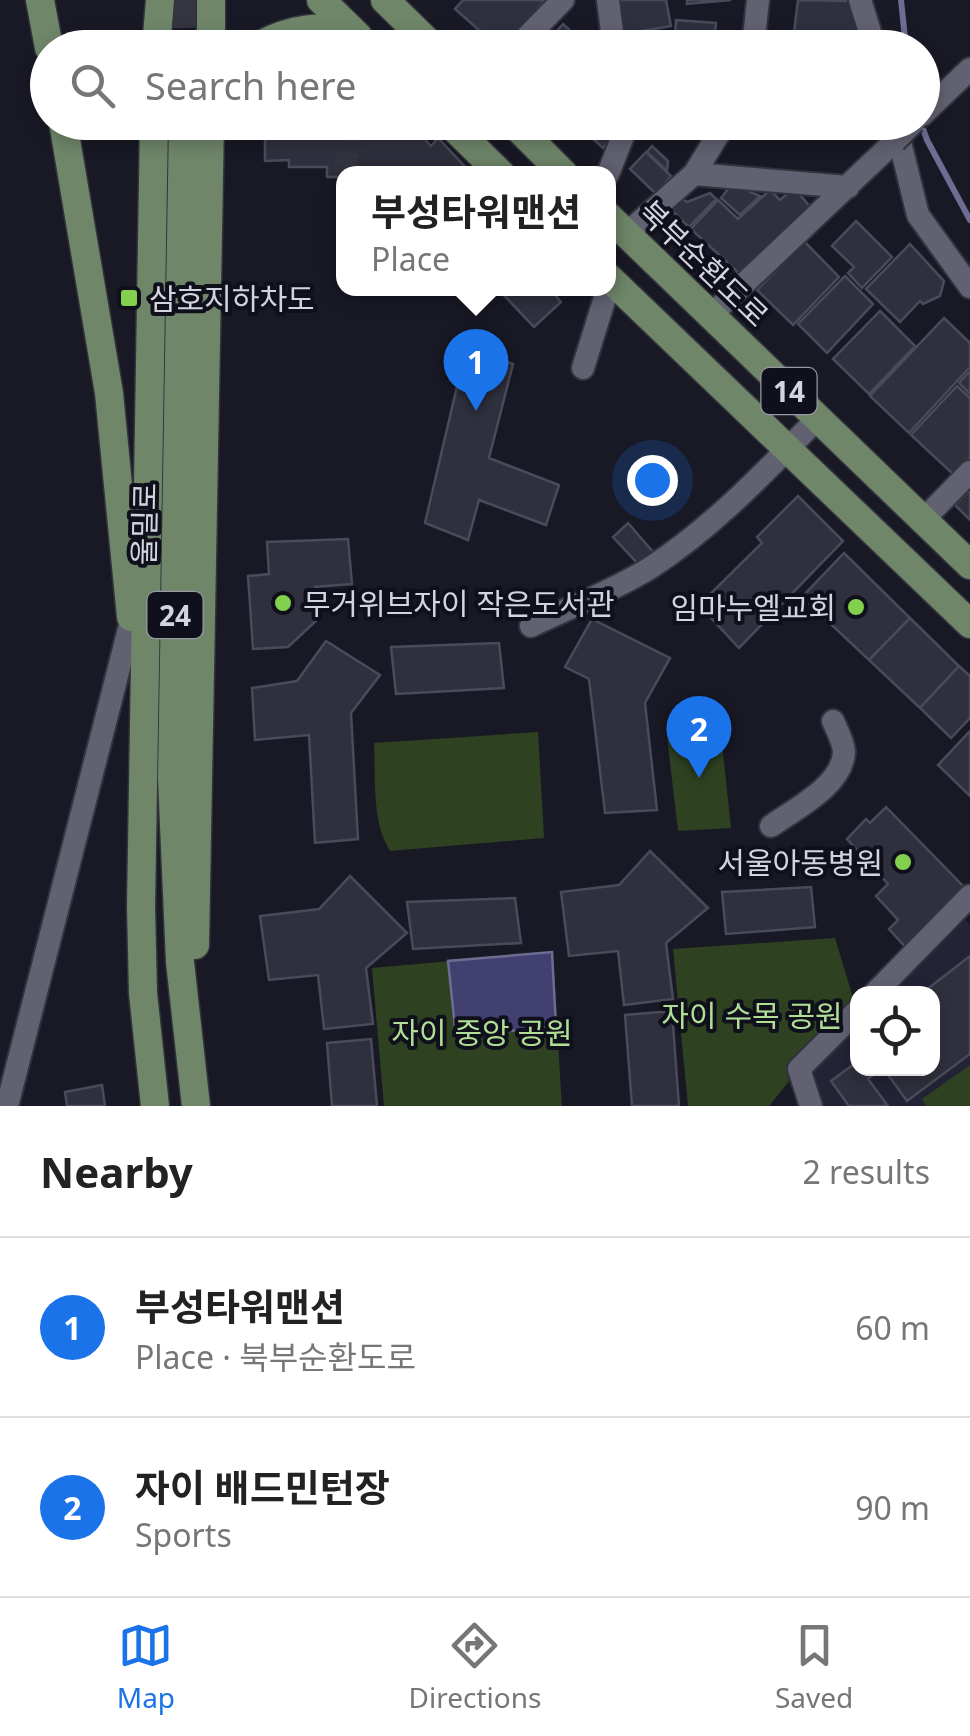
<!DOCTYPE html>
<meta charset="utf-8">
<style>
:root{--surface:#fff;--page:#f2f2f2;--text:#222;--muted:#767676;--line:#e0e0e0;--accent:#1a73e8}
body{margin:0;font-family:"Noto Sans","Noto Sans KR",sans-serif;background:var(--page);color:var(--text)}
.controls{position:absolute;right:30px;bottom:30px;display:grid;overflow:hidden;border-radius:20px;box-shadow:0 5px 15px #0003}
.controls button{width:90px;height:90px;display:grid;place-items:center;padding:0;border:0;border-bottom:2px solid var(--line);background:var(--surface);color:var(--text);font:50px sans-serif}
.you{position:absolute;left:652px;top:480px;width:35px;height:35px;margin:-25px;border:8px solid #fff;border-radius:50%;background:#1a73e8;box-shadow:0 0 0 15px #1a73e833}
.badge{display:grid;place-items:center;width:65px;height:65px;border-radius:50%;background:var(--accent);color:#fff;font-size:32px;font-weight:700}
.pin{position:absolute;translate:-50% -82px;filter:drop-shadow(0 2px 5px #0008)}
.pin::after{content:'';position:absolute;top:52px;width:35px;height:30px;background:inherit;clip-path:polygon(0 0,100% 0,50% 100%)}
.popup{position:absolute;left:336px;top:166px;width:280px;height:130px;box-sizing:border-box;display:grid;place-content:center;border-radius:20px;background:var(--surface);filter:drop-shadow(0 2px 8px #0005);font-size:32px;white-space:nowrap;color:var(--muted)}
.popup b{font-size:38px;color:var(--text)}
.popup::after{content:'';position:absolute;left:50%;top:100%;margin-left:-20px;border:20px solid transparent;border-top-color:var(--surface)}
.list{margin:0;padding:0;list-style:none}
h2{display:flex;justify-content:space-between;align-items:center;height:130px;margin:0;padding:0 40px;font-size:42px}
h2 small{font-size:32px;font-weight:400;color:var(--muted)}
.list li{display:grid;grid-template-columns:65px 1fr auto;gap:30px;align-items:center;box-sizing:border-box;height:180px;padding:0 40px;border-top:2px solid var(--line)}
.list b{display:block;font-size:38px;white-space:nowrap}
.list p{margin:0;font-size:32px;white-space:nowrap;color:var(--muted)}
.list em{font-size:32px;font-style:normal;color:var(--muted)}
.icon{flex:none;width:55px;height:55px;fill:none;stroke:currentColor;stroke-width:2;stroke-linecap:round;stroke-linejoin:round}
.map{position:relative;flex:none;width:970px;height:1106px;overflow:hidden}
.search{position:absolute;background:var(--surface);box-shadow:0 5px 15px #0003;left:30px;right:30px;top:30px;height:110px;display:flex;align-items:center;gap:25px;box-sizing:border-box;padding:0 35px;border-radius:55px;color:var(--muted);font-size:38px}
.sheet{height:490px;background:var(--surface)}
nav{display:flex;justify-content:space-around;align-items:center;box-sizing:border-box;height:140px;border-top:2px solid var(--line);background:var(--surface);font-size:28px;color:var(--muted)}
nav a{display:grid;justify-items:center;gap:5px}
nav .on{color:var(--accent)}
.map>svg:first-child{display:block}
.built{fill:#222334}
.green{fill:#2e4221}
.water{fill:#414071;stroke:#6d6c91;stroke-width:2.5}
.lines{fill:none;stroke-linecap:round;stroke-linejoin:round}
.stream{stroke:#6d6c91;stroke-width:6}
.building{fill:#2f303d;stroke:#4a4b5a;stroke-width:2.5}
.minor-tunnel{stroke:#353541;stroke-width:22;stroke-dasharray:22 11;stroke-linecap:butt}
.major-tunnel{stroke:#353541;stroke-width:28;stroke-dasharray:28 14;stroke-linecap:butt}
.minor-casing{stroke:#32333c;stroke-width:26}
.major-casing{stroke:#32333c;stroke-width:31}
.minor{stroke:#616171;stroke-width:22}
.major{stroke:#6f8669;stroke-width:28}
.minor-bridge-casing{stroke:#32333c;stroke-width:26;stroke-linecap:butt}
.minor-bridge{stroke:#616171;stroke-width:22}
.poi-dot{fill:#83d04e;stroke:#10101c;stroke-width:4}
.labels{text-anchor:middle;dominant-baseline:central;stroke-width:8;stroke-linejoin:round;paint-order:stroke}
.shield{fill:#10101c;stroke:#9899a3;stroke-width:2.5}
.shield-label{font-size:28px;font-weight:bold;fill:#d3d4dd}
.street-label{font-size:30px;fill:#d3d4dd;stroke:#10101c}
.poi-label{font-size:30px;fill:#d3d4dd;stroke:#10101c;text-anchor:start}
.park-label{font-size:30px;fill:#afde94;stroke:#10101c}
</style>
<div class="map">
<svg width="970" height="1106" viewBox="0 0 970 1106">
<rect width="100%" height="100%" fill="#191926"/>
<!-- built -->
<path class="built" d="M954,912L970,924V1106H811L799,1069L857,1010L858,1068H932V994L874,993Z"/>
<!-- green -->
<path class="green" d="M720,724L731,828L678,831L666,728Z
M538,732L544,838L390,851C371,820 376,778 374,743Z
M835,938L857,1011L799,1069L769,1106H688L673,949Z
M552,952L562,1106H384L372,968Z
M970,1065V1106H926L922,1099Z"/>
<!-- water -->
<path class="water" d="M552,952L556,1026L456,1037L448,961Z"/>
<g class="lines">
<!-- stream -->
<path class="stream" d="M901,0L906,48
M921,123L927,140L970,220"/>
</g>
<!-- building -->
<path class="building" d="M463,0H545L506,48H499L455,9Z
M612,0H666L671,26L619,35Z
M687,0H731L687,4Z
M798,0L849,1L863,48H792Z
M676,20L716,23L714,48H674Z
M563,24L588,48H542Z
M663,33L665,48H620L619,40Z
M265,122H408L431,146L438,138L472,174H344V181L341,177H327V167H289V160L265,161Z
M575,122H595L611,139L603,148Z
M634,122H667V127L635,130Z
M675,122H720L712,136Z
M652,146L668,161L667,171L647,152Z
M646,152L671,176L656,194L630,169Z
M732,184L760,196L740,215L721,198Z
M794,188L812,209L743,277L691,229L718,200L738,219L770,190L780,200Z
M710,193L716,199L689,227L666,205L676,195L687,202Z
M856,221L892,257L862,288L848,273L854,267L832,246Z
M804,241L839,277L793,325L757,290Z
M910,244L944,281L940,296L923,304L920,301L900,322L866,289Z
M845,276L873,304L827,353L798,324Z
M497,288H562L555,295L561,302L534,327Z
M880,311L915,346L869,394L833,359Z
M944,318L970,343V367L909,433L870,396Z
M466,348L513,364L489,458L559,485L546,525L479,500L468,540L425,523Z
M970,371V394L959,383Z
M957,386L970,398V458L954,475L911,435Z
M970,489V520L955,505Z
M798,496L843,541L739,648L699,605L762,543L757,537Z
M628,523L653,552L639,565L613,537Z
M348,539L352,584L315,587L318,619L288,647L253,649L248,576L269,574L267,542Z
M844,553L910,618L869,660L802,597Z
M910,618L959,666L920,708L869,660Z
M592,619L670,658L645,703L657,810L605,813L589,679L565,667Z
M326,641L380,675L351,713L358,839L315,843L309,735L255,740L252,688L297,681Z
M499,643L504,688L396,694L391,647Z
M959,666L970,676V718L951,738L920,708Z
M970,731V796L938,765Z
M886,807L967,890L907,949L889,929L898,920L876,896L888,884L847,839L866,819L870,823Z
M650,851L708,908L666,943L673,999L624,1005L618,951L569,956L561,892L619,885Z
M350,876L407,933L366,968L373,1024L324,1029L318,975L269,980L260,916L319,909Z
M811,887L815,927L726,934L722,892Z
M515,898L521,943L413,949L407,902Z
M970,956V1054L907,1101L883,1068H932V994H921Z
M672,1011L679,1106H632L625,1015Z
M371,1039L377,1106H332L327,1043Z
M858,1061V1068H882L868,1079L888,1106H849L831,1081Z
M102,1085L105,1106H67L65,1092Z"/>
<g class="lines">
<!-- minor-tunnel -->
<path class="minor-tunnel" d="M345,174L349,135L357,122"/>
<!-- major-tunnel -->
<path class="major-tunnel" d="M183,0L184,48"/>
<defs>
<path id="minor" d="M608,0L614,48
M860,0L875,48
M516,48L563,0
M753,48L758,0
M922,115L970,69
M895,122L918,215L970,287
M608,174L625,131L624,122
M694,174L848,187
M627,233L694,174L726,122
M711,315L895,141
M583,368L608,288
M923,520L970,472
M531,626C570,607 613,591 650,568C713,527 765,472 818,418
M771,826C795,809 843,785 844,752C844,743 837,730 833,721
M874,994L970,896
M7,1106L131,621
M811,1106L799,1069L858,1010"/>
<path id="major" d="M40,0L49,48
M211,0V48
M321,0L356,34
M385,0L434,48
M156,48L160,0
M255,48C287,29 324,22 358,36
M63,122L109,393L131,617
M154,122L141,907L143,993L155,1106
M183,122L172,779L180,962L196,1106
M448,122L501,174
M512,122L564,174
M608,216L970,565
M608,277L970,624
M195,945L210,122"/>
</defs>
<!-- minor casing -->
<use href="#minor" class="minor-casing"/>
<!-- major casing -->
<use href="#major" class="major-casing"/>
<!-- minor -->
<use href="#minor" class="minor"/>
<!-- major -->
<use href="#major" class="major"/>
<defs>
<path id="minor-bridge" d="M895,141L914,122"/>
</defs>
<!-- minor-bridge casing -->
<use href="#minor-bridge" class="minor-bridge-casing"/>
<!-- minor-bridge -->
<use href="#minor-bridge" class="minor-bridge"/>
</g>
<!-- markers -->
<g class="poi-dot">
<rect x="119" y="288" width="20" height="20" rx="5"/>
<circle cx="283" cy="603" r="10"/>
<circle cx="856" cy="607" r="10"/>
<circle cx="903" cy="862" r="10"/>
</g>
<g class="labels">
<!-- shield labels -->
<g class="shield">
<rect x="761.5" y="368" width="55" height="46" rx="8"/>
<rect x="147.5" y="592" width="55" height="46" rx="8"/>
</g>
<g class="shield-label">
<text x="789" y="391">14</text>
<text x="175" y="615">24</text>
</g>
<!-- street labels -->
<g class="street-label">
<text transform="translate(704 263) rotate(44)">북부순환도로</text>
<text transform="translate(144 524) rotate(-89)">울밀로</text>
</g>
<!-- poi labels -->
<g class="poi-label">
<text x="149" y="298">삼호지하차도</text>
<text x="303" y="603">무거위브자이 작은도서관</text>
<text x="836" y="607" text-anchor="end">임마누엘교회</text>
<text x="883" y="862" text-anchor="end">서울아동병원</text>
</g>
<!-- park labels -->
<g class="park-label">
<text x="752" y="1015">자이 수목 공원</text>
<text x="482" y="1032">자이 중앙 공원</text>
</g>
</g>
</svg>
<div class="controls">
<button><svg class="icon" aria-label="locate" viewBox="0 0 24 24"><circle cx="12" cy="12" r="6"/><path d="M12 2v4M12 18v4M2 12h4M18 12h4"/></svg></button>
</div>
<div class="you"></div>
<div class="pin badge" style="left:476px;top:411px">1</div>
<div class="popup"><b>부성타워맨션</b>Place</div>
<div class="pin badge" style="left:699px;top:778px">2</div>
<div class="search"><svg class="icon" aria-label="search" viewBox="0 0 24 24"><circle cx="10" cy="10" r="6"/><path d="M15 15l6 6"/></svg>Search here</div>
</div>
<section class="sheet">
<h2>Nearby<small>2 results</small></h2>
<ul class="list">
<li><span class="badge">1</span><div><b>부성타워맨션</b><p>Place · 북부순환도로</p></div><em>60 m</em></li>
<li><span class="badge">2</span><div><b>자이 배드민턴장</b><p>Sports</p></div><em>90 m</em></li>
</ul>
</section>
<nav>
<a class="on"><svg class="icon" aria-label="map" viewBox="0 0 24 24"><path d="M3 6l6-2 6 2 6-2v14l-6 2-6-2-6 2zM9 4v14M15 6v14"/></svg>Map</a>
<a><svg class="icon" aria-label="directions" viewBox="0 0 24 24"><path d="M12 3l9 9-9 9-9-9zM9 14v-3h6M13 9l2 2-2 2"/></svg>Directions</a>
<a><svg class="icon" aria-label="saved" viewBox="0 0 24 24"><path d="M7 4h10v16l-5-4-5 4z"/></svg>Saved</a>
</nav>
